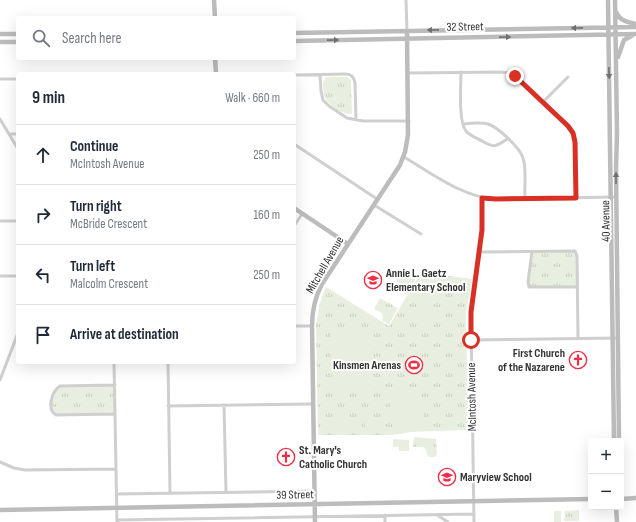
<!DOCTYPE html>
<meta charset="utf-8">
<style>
:root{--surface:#fff;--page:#f2f2f3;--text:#1f2937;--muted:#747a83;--line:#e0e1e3}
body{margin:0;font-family:"Sofia Sans Condensed",sans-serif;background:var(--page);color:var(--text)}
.controls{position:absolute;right:12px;bottom:12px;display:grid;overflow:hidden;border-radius:4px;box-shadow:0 4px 16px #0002}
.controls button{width:36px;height:36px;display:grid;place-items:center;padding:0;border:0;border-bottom:1px solid var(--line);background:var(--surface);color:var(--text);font:20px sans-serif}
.stop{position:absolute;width:12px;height:12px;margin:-9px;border:3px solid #d93025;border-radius:50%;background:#fff}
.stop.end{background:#d93025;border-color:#fff;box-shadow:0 1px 4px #0008}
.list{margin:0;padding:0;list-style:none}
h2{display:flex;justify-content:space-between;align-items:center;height:52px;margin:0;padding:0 16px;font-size:17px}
h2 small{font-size:13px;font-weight:400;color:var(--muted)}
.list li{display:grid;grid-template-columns:26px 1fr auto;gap:12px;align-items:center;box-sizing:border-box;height:60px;padding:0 16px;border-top:1px solid var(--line)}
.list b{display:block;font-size:15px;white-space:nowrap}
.list p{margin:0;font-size:13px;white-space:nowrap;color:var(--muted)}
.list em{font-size:13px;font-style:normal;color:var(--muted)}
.icon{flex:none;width:22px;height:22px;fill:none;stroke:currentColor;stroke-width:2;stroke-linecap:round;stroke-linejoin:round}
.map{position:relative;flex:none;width:636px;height:522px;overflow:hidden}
.search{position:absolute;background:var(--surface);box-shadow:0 4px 16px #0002;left:16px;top:16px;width:280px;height:44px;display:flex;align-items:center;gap:10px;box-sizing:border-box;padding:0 14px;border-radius:4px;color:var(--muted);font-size:15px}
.panel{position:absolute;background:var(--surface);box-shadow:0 4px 16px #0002;left:16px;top:72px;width:280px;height:292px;border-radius:4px}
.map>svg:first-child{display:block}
.park{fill:url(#park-tufts)}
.garden{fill:#e9efe0}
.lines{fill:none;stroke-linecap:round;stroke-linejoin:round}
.street{stroke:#cfcfcf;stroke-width:3}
.secondary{stroke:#bcbcbc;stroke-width:4.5}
.oneway{fill:#707070}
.route{stroke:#d93025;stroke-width:5}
.labels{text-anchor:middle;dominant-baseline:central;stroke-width:4;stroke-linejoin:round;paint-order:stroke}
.street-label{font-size:12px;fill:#323232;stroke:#fff}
.poi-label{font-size:12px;font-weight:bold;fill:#323232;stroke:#fff;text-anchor:start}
</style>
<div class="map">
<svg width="636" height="522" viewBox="0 0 636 522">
<defs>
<pattern id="park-tufts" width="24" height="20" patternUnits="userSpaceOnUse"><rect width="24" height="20" fill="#e9efe0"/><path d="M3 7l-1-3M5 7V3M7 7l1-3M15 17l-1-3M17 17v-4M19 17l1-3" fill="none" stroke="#c8cdc1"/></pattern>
</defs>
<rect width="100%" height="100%" fill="#fff"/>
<!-- park -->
<path class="park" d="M326,77H347L351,80L352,114C343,115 330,106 325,98C323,93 323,86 323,82Z
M532,252H576L577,287H529L528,282Z
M421,272L472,279L466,313L468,430L411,432L392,435H318L316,326C318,311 320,300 326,287L389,326Z
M380,298L398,308L389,324L383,321L382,313L374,309Z
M115,385V414L56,415L50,405L55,392L58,387Z
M414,437L436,439L437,454L435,457H429L424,447H413Z
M579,510V521H564L565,511Z"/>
<!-- garden -->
<path class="garden" d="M402,268L414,277L415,280L405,294L399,287L396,279Z
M416,290H434V325H418Z
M331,329H368V388L332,389Z
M390,389L412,395L422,402L424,428H397L392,426Z
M365,418L379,419V431H365Z
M335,419H349V432H335Z
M393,439L409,440V451H399V447H393Z
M554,511H561V522H554Z"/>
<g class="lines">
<!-- street -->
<path class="street" d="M406,0L407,31
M461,72C461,86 458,121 466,131C470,136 477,138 482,141C494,148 496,147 507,139
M408,73L501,72L509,73L518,78L568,126L573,133L575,141L576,198
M294,75L346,74C351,74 354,77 355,83L356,120
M320,75L321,91L323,100L329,106L347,118L363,121H409
M0,79H18
M543,102L568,77
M0,119L18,149
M463,124C471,123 480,122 488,124C498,127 520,148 523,158C527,170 524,186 525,199
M10,134H18
M294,144L377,199
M404,157C431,173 464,198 496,199L616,197
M374,205L421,234
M0,221H18
M294,226L302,214
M479,252L575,251L577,256L578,338
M532,252L528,282L529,287H577
M0,276H18
M294,326H312
M471,340L617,338
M114,362L117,522
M168,362L170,493
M0,380L18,333
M115,385L60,386C52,391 46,409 56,415L115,414
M224,405L226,492
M168,406L313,404
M0,462L14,468L25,470L116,469
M117,494L315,491
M385,515V522
M437,515L448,522
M117,520L474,514
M474,522L471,318L481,237L482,198"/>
<!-- secondary -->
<path class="secondary" d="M214,0L215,18
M608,0L614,441
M615,0L617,133L616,168L619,441
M616,12C620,21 627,22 636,24
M294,33L636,27
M0,34H18
M294,41L636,34
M0,42H18
M618,57L624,40L633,35
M215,58L216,74
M294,208L348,244
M621,499L636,498
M616,507L617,522
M0,510L591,499
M315,522L312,326C312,311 315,297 322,284L400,165L405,152L408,135L407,31"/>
</g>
<!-- one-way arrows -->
<defs><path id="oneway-solid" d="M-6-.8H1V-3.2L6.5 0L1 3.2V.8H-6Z"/></defs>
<g class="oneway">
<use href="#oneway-solid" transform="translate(577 28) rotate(179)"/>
<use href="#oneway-solid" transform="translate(433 30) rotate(179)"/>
<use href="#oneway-solid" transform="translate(505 37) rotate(-1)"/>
<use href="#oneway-solid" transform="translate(333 40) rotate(-1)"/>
<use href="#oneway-solid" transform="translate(609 73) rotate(89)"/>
<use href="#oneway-solid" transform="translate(616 178) rotate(-90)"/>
</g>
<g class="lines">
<!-- route -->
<path class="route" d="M471,340V312L482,230V198L496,199L576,198L575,142L573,133L568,126L515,76"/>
</g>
<!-- icons -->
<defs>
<symbol id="school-ring" viewBox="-11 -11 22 22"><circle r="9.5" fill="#fff" stroke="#ef2e46" stroke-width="1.5"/><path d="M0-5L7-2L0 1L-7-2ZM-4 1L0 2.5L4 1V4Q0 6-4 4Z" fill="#ef2e46"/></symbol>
<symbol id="church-ring" viewBox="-11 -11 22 22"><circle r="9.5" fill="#fff" stroke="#ef2e46" stroke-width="1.5"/><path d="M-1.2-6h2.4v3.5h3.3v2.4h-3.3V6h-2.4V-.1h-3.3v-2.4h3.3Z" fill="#ef2e46"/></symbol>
<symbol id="stadium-ring" viewBox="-11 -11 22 22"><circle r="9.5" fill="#fff" stroke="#ef2e46" stroke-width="1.5"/><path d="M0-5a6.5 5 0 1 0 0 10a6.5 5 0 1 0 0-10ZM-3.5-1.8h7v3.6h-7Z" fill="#ef2e46"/></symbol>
</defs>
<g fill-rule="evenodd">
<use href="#school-ring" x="363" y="270" width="20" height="20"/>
<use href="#church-ring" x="568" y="350" width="20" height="20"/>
<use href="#stadium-ring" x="404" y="355" width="20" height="20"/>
<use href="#church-ring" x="276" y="447" width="20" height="20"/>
<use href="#school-ring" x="437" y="467" width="20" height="20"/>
</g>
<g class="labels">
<!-- street labels -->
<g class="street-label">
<text transform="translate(465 27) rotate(-1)">32 Street</text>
<text transform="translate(606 221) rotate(-91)">40 Avenue</text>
<text transform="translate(325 265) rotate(-60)">Mitchell Avenue</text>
<text transform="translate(472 397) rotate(-91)">McIntosh Avenue</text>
<text transform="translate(295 495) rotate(-1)">39 Street</text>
</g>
<!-- poi labels -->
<g class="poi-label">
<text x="386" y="273">Annie L. Gaetz<tspan x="386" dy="14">Elementary School</tspan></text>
<text x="565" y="353" text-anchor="end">First Church<tspan x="565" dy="14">of the Nazarene</tspan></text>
<text x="401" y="365" text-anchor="end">Kinsmen Arenas</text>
<text x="299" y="450">St. Mary's<tspan x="299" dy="14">Catholic Church</tspan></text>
<text x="460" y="477">Maryview School</text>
</g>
</g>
</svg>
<div class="controls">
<button>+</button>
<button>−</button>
</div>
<div class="stop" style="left:471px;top:340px"></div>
<div class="stop end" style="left:515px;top:76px"></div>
<div class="search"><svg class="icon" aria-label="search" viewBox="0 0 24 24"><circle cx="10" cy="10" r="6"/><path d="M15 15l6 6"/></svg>Search here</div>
<section class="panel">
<h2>9 min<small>Walk · 660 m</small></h2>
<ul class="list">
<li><svg class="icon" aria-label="ahead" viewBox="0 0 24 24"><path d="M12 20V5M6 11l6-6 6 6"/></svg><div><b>Continue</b><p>McIntosh Avenue</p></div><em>250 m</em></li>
<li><svg class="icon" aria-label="right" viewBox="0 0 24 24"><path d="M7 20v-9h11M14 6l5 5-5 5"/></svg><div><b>Turn right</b><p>McBride Crescent</p></div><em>160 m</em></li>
<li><svg class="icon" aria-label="left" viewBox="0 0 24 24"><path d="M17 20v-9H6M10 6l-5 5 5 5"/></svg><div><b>Turn left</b><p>Malcolm Crescent</p></div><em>250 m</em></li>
<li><svg class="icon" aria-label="arrive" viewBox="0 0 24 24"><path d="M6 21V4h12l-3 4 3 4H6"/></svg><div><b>Arrive at destination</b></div></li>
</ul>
</section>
</div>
